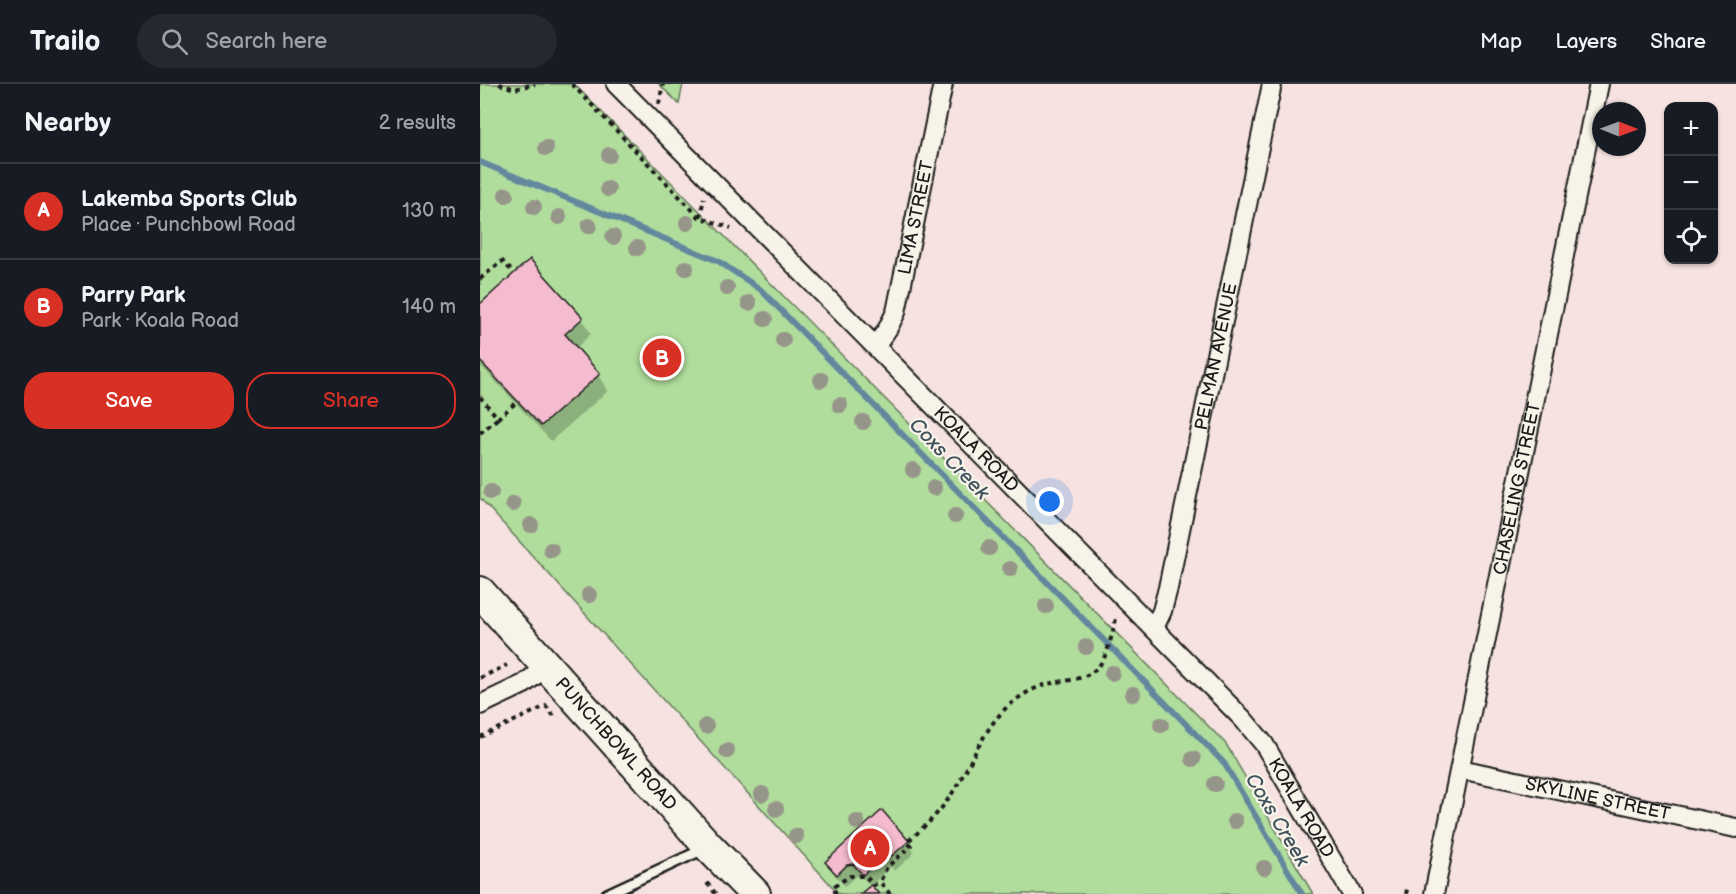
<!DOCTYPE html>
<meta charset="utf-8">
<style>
:root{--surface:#171b24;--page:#242831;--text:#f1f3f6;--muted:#9ea1a6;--line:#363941;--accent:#d93025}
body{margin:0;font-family:"Balsamiq Sans",sans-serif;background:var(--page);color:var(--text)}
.controls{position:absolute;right:18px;top:18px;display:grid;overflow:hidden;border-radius:12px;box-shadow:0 2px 4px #0004}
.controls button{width:54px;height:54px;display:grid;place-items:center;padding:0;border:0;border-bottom:2px solid var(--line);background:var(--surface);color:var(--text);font:30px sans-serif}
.compass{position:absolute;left:1112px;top:18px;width:54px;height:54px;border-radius:50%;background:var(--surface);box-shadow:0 2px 4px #0004;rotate:91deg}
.you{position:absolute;left:570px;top:418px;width:21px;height:21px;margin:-15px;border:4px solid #fff;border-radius:50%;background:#1a73e8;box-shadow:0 0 0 9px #1a73e833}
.badge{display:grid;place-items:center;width:39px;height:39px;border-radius:50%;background:var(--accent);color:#fff;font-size:20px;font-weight:700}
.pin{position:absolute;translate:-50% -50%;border:3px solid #fff;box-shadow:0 2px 6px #0006}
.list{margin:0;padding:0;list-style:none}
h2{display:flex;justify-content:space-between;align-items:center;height:78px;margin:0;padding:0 24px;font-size:26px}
h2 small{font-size:20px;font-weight:400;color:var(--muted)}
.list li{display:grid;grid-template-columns:39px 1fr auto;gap:18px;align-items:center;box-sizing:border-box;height:96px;padding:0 24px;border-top:2px solid var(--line)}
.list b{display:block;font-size:22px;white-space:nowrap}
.list p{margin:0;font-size:20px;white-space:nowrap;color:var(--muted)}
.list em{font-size:20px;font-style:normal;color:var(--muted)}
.actions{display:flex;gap:12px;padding:18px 24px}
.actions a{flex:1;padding:14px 0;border:2px solid var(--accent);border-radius:24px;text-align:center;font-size:21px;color:var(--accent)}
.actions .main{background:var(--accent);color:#fff}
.icon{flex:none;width:33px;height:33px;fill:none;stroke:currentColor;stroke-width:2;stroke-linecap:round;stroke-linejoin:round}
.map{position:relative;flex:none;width:1256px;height:810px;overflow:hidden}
header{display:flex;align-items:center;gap:36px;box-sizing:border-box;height:84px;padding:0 30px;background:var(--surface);border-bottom:2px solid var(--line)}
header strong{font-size:28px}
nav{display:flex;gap:33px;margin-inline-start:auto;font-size:21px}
.search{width:420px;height:54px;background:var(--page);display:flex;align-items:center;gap:15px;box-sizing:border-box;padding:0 21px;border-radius:33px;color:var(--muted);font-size:22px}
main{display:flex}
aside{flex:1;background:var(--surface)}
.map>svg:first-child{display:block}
.green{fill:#b0dd9c;stroke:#667c5c;stroke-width:1.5}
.shadow{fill:#0003}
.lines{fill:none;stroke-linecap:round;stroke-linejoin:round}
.stream{stroke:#63889e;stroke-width:6}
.building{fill:#f5bbce;stroke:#1c1c1c;stroke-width:1.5}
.service-casing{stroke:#1c1c1c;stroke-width:14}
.minor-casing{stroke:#1c1c1c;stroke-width:22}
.primary-casing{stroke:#1c1c1c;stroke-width:34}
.path{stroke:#1c1c1c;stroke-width:4;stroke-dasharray:4.5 4.5;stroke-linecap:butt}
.service{stroke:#f7f3e8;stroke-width:9}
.minor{stroke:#f7f3e8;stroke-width:18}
.primary{stroke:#f7f3e8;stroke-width:30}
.tree{fill:#969589}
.labels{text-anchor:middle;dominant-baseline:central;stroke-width:4.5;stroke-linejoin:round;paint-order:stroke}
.street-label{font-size:18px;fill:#1c1c1c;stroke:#f7f3e8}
.water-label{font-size:20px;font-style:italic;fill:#40525d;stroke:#f7f3e8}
</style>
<header>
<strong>Trailo</strong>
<div class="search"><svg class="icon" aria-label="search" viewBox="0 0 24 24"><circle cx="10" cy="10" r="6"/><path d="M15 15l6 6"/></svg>Search here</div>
<nav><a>Map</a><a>Layers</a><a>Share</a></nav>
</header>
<main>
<aside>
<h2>Nearby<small>2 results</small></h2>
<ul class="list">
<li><span class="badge">A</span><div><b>Lakemba Sports Club</b><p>Place · Punchbowl Road</p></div><em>130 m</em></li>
<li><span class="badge">B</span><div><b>Parry Park</b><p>Park · Koala Road</p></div><em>140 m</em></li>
</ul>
<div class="actions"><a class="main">Save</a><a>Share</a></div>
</aside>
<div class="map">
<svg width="1256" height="810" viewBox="0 0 1256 810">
<rect width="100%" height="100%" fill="#f6e2e0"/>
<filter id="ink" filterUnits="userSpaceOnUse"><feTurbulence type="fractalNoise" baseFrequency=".0167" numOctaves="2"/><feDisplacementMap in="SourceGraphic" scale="12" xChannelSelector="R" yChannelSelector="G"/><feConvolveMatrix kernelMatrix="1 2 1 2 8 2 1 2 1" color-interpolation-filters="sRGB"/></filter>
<g filter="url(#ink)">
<!-- green -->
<path class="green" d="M0,0H94L746,660L833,810H359L0,414Z
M179,0H203L199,20Z"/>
<!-- shadow -->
<path class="shadow" d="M0,222L102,235L111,250L95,265L118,291L128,307L71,357L0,281Z
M427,757L434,769L415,787L411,783L390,802L381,792L374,793L365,802L354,790L347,778Z"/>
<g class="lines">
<!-- stream -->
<path class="stream" d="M0,78L238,177L280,205L744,679L822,810"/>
</g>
<!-- building -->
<path class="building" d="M50,175L103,234L85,250L120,290L61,342L0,277V220Z
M402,726L429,757L407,776L403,772L383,791L373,780L367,781L357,791L345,778Z
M391,801L399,810H380Z"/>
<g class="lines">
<defs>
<path id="service" d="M127,810L226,764"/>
<g id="minor">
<path id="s1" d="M136,0L763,635L784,660L872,810"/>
<path id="s2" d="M396,262L408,244L416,228L463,0"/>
<path id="s3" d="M674,544L682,527L688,504L792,0"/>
<path d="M0,621L44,600L67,582"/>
<path id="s4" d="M980,685L1256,744"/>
<path id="s5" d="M954,810L1119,0"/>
</g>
<g id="primary">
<path id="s6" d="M0,508L229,763L275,810"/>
</g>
</defs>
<!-- service casing -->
<use href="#service" class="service-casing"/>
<!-- minor casing -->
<use href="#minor" class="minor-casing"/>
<!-- primary casing -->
<use href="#primary" class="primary-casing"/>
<!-- path -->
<path class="path" d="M19,0L35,5L55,0
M92,0L219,133L251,144
M179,20L183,0
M220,133L224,114
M0,195L22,177L34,189
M0,313L18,334L38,317
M0,349L18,334
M0,594L27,581
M0,653L66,622L74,632
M227,799L236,810
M356,810L353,803L370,792H385L394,801L400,798
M410,810L400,798L407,783L431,762L427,758C445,743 461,727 473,708C492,679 502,647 527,623C538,613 553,604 567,600C584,596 605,597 618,583C629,571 632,547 637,532
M926,810L927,805"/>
<!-- service -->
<use href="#service" class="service"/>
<!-- minor -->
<use href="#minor" class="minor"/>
<!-- primary -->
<use href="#primary" class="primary"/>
</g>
<!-- trees -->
<g class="tree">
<circle cx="66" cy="64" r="8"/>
<circle cx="129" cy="71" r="8"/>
<circle cx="128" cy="105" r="8"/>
<circle cx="26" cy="111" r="8"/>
<circle cx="54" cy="123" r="8"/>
<circle cx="79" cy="133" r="8"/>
<circle cx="207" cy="139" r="8"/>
<circle cx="109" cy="142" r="8"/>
<circle cx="133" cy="153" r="8"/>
<circle cx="157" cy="164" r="8"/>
<circle cx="206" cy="184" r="8"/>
<circle cx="247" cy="204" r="8"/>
<circle cx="269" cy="219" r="8"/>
<circle cx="285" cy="235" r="8"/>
<circle cx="303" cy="256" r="8"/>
<circle cx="341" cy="296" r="8"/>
<circle cx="360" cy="321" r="8"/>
<circle cx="383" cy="338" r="8"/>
<circle cx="433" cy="386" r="8"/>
<circle cx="454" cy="404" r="8"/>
<circle cx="11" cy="408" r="8"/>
<circle cx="33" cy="420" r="8"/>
<circle cx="475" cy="432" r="8"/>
<circle cx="51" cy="441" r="8"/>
<circle cx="509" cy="464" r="8"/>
<circle cx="71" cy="466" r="8"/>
<circle cx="530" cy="485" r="8"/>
<circle cx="109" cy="511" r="8"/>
<circle cx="566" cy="522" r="8"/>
<circle cx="606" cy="563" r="8"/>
<circle cx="632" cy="589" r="8"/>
<circle cx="653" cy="610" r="8"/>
<circle cx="681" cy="641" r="8"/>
<circle cx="226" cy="642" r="8"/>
<circle cx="247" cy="667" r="8"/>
<circle cx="713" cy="675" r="8"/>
<circle cx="735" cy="700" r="8"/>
<circle cx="282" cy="710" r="8"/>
<circle cx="296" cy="725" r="8"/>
<circle cx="755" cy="737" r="8"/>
<circle cx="377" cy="738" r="8"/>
<circle cx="316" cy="752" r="8"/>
<circle cx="784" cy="784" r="8"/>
</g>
</g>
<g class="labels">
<!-- street labels -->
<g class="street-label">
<text stroke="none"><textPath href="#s2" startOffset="136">LIMA STREET</textPath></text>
<text stroke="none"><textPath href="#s3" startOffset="279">PELMAN AVENUE</textPath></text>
<text stroke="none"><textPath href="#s1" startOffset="513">KOALA ROAD</textPath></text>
<text stroke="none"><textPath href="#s5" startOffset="414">CHASELING STREET</textPath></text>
<text stroke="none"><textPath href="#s6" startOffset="204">PUNCHBOWL ROAD</textPath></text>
<text stroke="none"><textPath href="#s4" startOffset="141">SKYLINE STREET</textPath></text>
<text stroke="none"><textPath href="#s1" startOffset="999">KOALA ROAD</textPath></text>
</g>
<!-- water labels -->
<g class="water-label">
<text transform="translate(469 375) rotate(46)">Coxs Creek</text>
<text transform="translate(797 736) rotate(59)">Coxs Creek</text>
</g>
</g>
</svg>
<div class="controls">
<button>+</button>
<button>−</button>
<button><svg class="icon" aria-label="locate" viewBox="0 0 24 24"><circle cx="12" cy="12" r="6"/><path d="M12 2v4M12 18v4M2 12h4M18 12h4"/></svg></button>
</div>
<svg class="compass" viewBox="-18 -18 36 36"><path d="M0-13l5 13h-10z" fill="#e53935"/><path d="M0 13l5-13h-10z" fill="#9ea1a6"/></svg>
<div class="you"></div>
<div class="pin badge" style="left:390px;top:764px">A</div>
<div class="pin badge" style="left:182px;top:274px">B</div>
</div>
</main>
